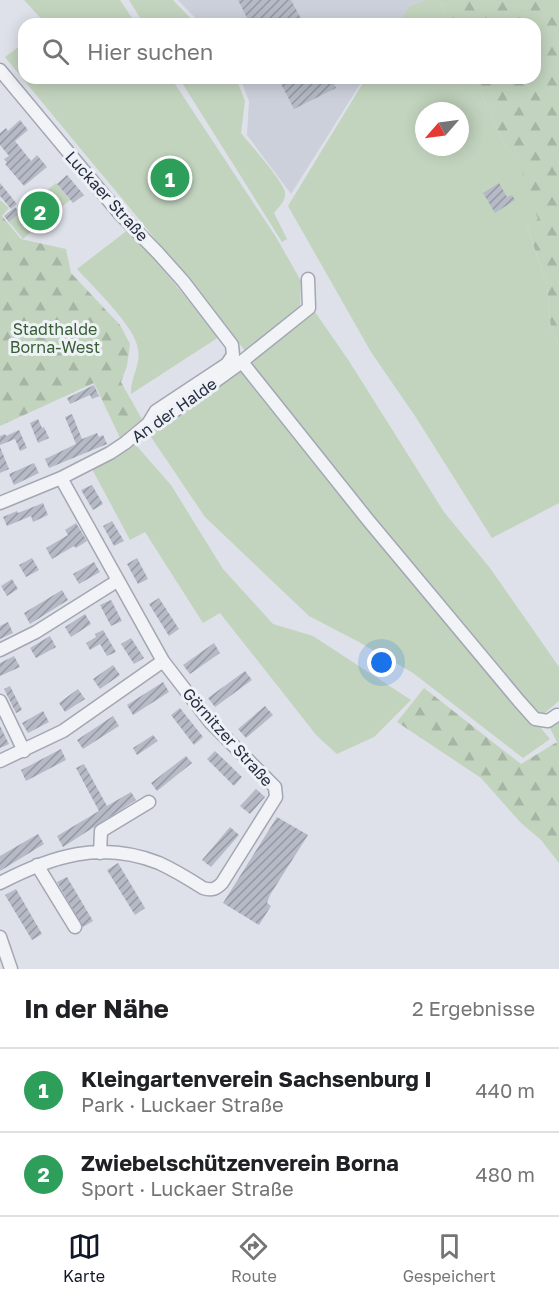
<!DOCTYPE html>
<html lang="de">
<meta charset="utf-8">
<style>
:root{--surface:#fff;--page:#f2f2f2;--text:#202124;--muted:#757577;--line:#e0e0e0;--accent:#111827}
body{margin:0;font-family:"Golos Text",sans-serif;background:var(--page);color:var(--text)}
.compass{position:absolute;left:415px;top:102px;width:54px;height:54px;border-radius:50%;background:var(--surface);box-shadow:0 3px 15px #0003;rotate:242deg}
.you{position:absolute;left:382px;top:663px;width:21px;height:21px;margin:-15px;border:4px solid #fff;border-radius:50%;background:#1a73e8;box-shadow:0 0 0 9px #1a73e833}
.badge{display:grid;place-items:center;width:39px;height:39px;border-radius:50%;background:var(--accent);color:#fff;font-size:20px;font-weight:700}
.pin{position:absolute;translate:-50% -50%;border:3px solid #fff;box-shadow:0 2px 6px #0006}
.list{margin:0;padding:0;list-style:none}
h2{display:flex;justify-content:space-between;align-items:center;height:78px;margin:0;padding:0 24px;font-size:26px}
h2 small{font-size:20px;font-weight:400;color:var(--muted)}
.list li{display:grid;grid-template-columns:39px 1fr auto;gap:18px;align-items:center;box-sizing:border-box;height:84px;padding:0 24px;border-top:2px solid var(--line)}
.list b{display:block;font-size:22px;white-space:nowrap}
.list p{margin:0;font-size:20px;white-space:nowrap;color:var(--muted)}
.list em{font-size:20px;font-style:normal;color:var(--muted)}
.icon{flex:none;width:33px;height:33px;fill:none;stroke:currentColor;stroke-width:2;stroke-linecap:round;stroke-linejoin:round}
.map{position:relative;flex:none;width:559px;height:969px;overflow:hidden}
.search{position:absolute;background:var(--surface);box-shadow:0 3px 15px #0003;left:18px;right:18px;top:18px;height:66px;display:flex;align-items:center;gap:15px;box-sizing:border-box;padding:0 21px;border-radius:18px;color:var(--muted);font-size:22px}
.sheet{height:246px;background:var(--surface)}
nav{display:flex;justify-content:space-around;align-items:center;box-sizing:border-box;height:84px;border-top:2px solid var(--line);background:var(--surface);font-size:16px;color:var(--muted)}
nav a{display:grid;justify-items:center;gap:3px}
nav .on{color:var(--accent)}
.map>svg:first-child{display:block}
.built{fill:#ccd0db}
.green{fill:#c2d4be;fill-rule:evenodd}
.forest{fill:url(#forest-firs)}
.building{fill:url(#building-hatch)}
.lines{fill:none;stroke-linecap:round;stroke-linejoin:round}
.minor-casing{stroke:#a3a7b3;stroke-width:15}
.minor{stroke:#f1f3f7;stroke-width:12}
.labels{text-anchor:middle;dominant-baseline:central;stroke-width:6;stroke-linejoin:round;paint-order:stroke}
.street-label{font-size:16px;fill:#262d41;stroke:#eef1f6}
.park-label{font-size:16px;fill:#365e32;stroke:#eef1f6}
</style>
<div class="map">
<svg width="559" height="969" viewBox="0 0 559 969">
<defs>
<pattern id="forest-firs" width="22" height="20" patternUnits="userSpaceOnUse" patternTransform="scale(1.5)"><rect width="22" height="20" fill="#c2d4be"/><path d="M5 1l3.5 6h-7zM16 11l3.5 6h-7z" fill="#a7b6a4"/></pattern>
<pattern id="building-hatch" width="6" height="6" patternUnits="userSpaceOnUse" patternTransform="scale(1.5)"><rect width="6" height="6" fill="#b5bac6"/><path d="M-1 1l2-2M0 6l6-6M5 7l2-2" fill="none" stroke="#9398a2"/></pattern>
</defs>
<rect width="100%" height="100%" fill="#dee1e9"/>
<!-- built -->
<path class="built" d="M178,0H425L409,6L398,24H201Z
M240,78H364L291,194L247,135L249,101Z"/>
<!-- green -->
<path class="green" d="M24,0H120L136,24H46Z
M129,0H173L196,24H144Z
M425,0H439L450,24H398L409,6Z
M24,43V78H171L276,237L301,281L300,308L246,352C168,252 85,155 5,57Z
M179,78H236L245,101L241,133C250,144 283,181 285,192C286,201 279,207 274,213L287,239L282,242Z
M366,78H474L505,146L513,144L539,219L527,226L547,285L551,330L559,347V503L492,538L415,416L371,352L288,206ZM424,111H460V147H424Z
M56,183L70,200L23,239L9,222Z
M129,229L219,337L131,394C130,378 141,365 138,349C135,326 93,287 77,269Z
M313,309L349,361L444,512L490,568L559,667V701L535,721L550,739L523,758L413,673L357,641L309,616L205,517L149,434L217,385Z
M135,444L171,485L223,569L273,624L313,636L411,700L374,737L337,754L317,736L220,613L203,623L145,532L130,540L92,469Z"/>
<!-- forest -->
<path class="forest" d="M439,0H559V347L551,330L547,285L527,226L538,219L513,145L505,146L474,78H535V24H450Z
M0,200L9,208L2,216L21,239L66,249L71,273L120,325L130,344L127,366L121,382L143,421L121,440L94,383L0,426Z
M424,688L521,764L557,742L550,728L559,717V863L541,840L521,823L481,778L397,722Z"/>
<!-- building -->
<path class="building" d="M238,0H291L304,24H250Z
M278,78H331L336,88L294,109Z
M20,120L28,130L15,141L31,161L37,155L47,167L24,186L5,164L7,163L4,159L9,156L0,145V133L6,128L8,131Z
M67,175L84,195L73,203L57,184Z
M0,183L17,204L11,209L0,196Z
M499,183L507,197L512,195L515,200L495,213L483,193Z
M15,207L20,213L9,222L4,216Z
M94,385L99,396L92,399L90,395L70,404L67,398Z
M72,414L82,439L97,433L99,437L103,435L107,444L49,468L45,459L76,444L65,417Z
M38,419L42,428L44,427L49,438L38,443L30,423Z
M19,430L27,448L20,451L15,439L0,445V436L5,434L6,436Z
M0,447L9,469L0,473Z
M34,463L39,473L14,485L9,474Z
M92,485L103,504L93,510L81,490Z
M43,503L48,515L33,522L31,516L7,526L3,517L17,511L18,513Z
M112,521L124,541L114,546L103,526Z
M76,523L87,541L76,548L74,546L52,559L46,548L68,535L65,530Z
M32,558L39,570L26,577L19,565Z
M137,558L148,579L138,584L127,564Z
M94,562L100,572L79,584L73,574Z
M12,579L18,589L7,596L1,586Z
M62,590L68,600L30,624L24,613Z
M159,598L179,629L169,636L149,604Z
M111,600L122,621L111,626L100,605Z
M85,614L91,624L71,637L65,627Z
M8,622L13,633L0,639V626Z
M103,630L116,652L107,656L100,644L90,650L86,643L96,637L95,634Z
M50,636L56,647L36,658L30,648Z
M131,638L144,658L134,664L121,644Z
M214,643L220,653L190,674L183,665Z
M14,656L20,667L0,676V663Z
M113,665L120,675L100,689L93,679Z
M245,671L252,680L215,707L208,698Z
M163,682L169,692L133,715L127,705Z
M10,686L22,710L16,713L4,689Z
M78,689L85,699L65,712L59,703Z
M265,706L273,715L246,738L238,729Z
M180,708L203,737L194,745L171,715Z
M43,711L49,722L28,733L22,723Z
M113,716L119,726L83,749L77,740Z
M0,726L9,744L0,748Z
M153,735L158,741L137,755L133,748Z
M61,749L66,760L26,781L21,770Z
M215,751L242,777L234,786L207,759Z
M186,756L192,763L157,791L151,783Z
M84,764L107,806L131,792L136,800L63,847L57,836L99,811L76,768Z
M256,789L265,797L250,814L240,806Z
M277,817L308,835L270,895L267,903L271,906L259,925L223,903Z
M230,827L239,835L211,867L202,860Z
M38,834L44,844L0,871V856Z
M118,863L145,908L135,915L107,870Z
M67,877L93,921L83,927L57,882Z
M16,889L42,934L32,940L5,895Z"/>
<g class="lines">
<defs>
<path id="minor" d="M0,70L119,213L158,253L183,281L232,345L233,355L227,364L156,411L148,424
M242,362L368,520L519,701L535,719L548,721L557,715
M0,503L61,478L110,453L125,443L148,424L158,421L173,412L235,367L309,308L308,279
M0,650L36,632L117,581
M0,701L24,751
M0,761L63,731L163,661
M100,853L101,831L149,802
M37,865L75,927
M0,883C52,856 101,840 159,863C174,870 189,879 203,888C212,891 216,889 222,883L276,797L275,787L210,722L163,661L61,478
M0,937L11,969"/>
</defs>
<!-- minor casing -->
<use href="#minor" class="minor-casing"/>
<!-- minor -->
<use href="#minor" class="minor"/>
</g>
<g class="labels">
<!-- street labels -->
<g class="street-label">
<text transform="translate(107 196) rotate(48)">Luckaer Straße</text>
<text transform="translate(174 410) rotate(-35)">An der Halde</text>
<text transform="translate(228 737) rotate(48)">Görnitzer Straße</text>
</g>
<!-- park labels -->
<g class="park-label">
<text x="55" y="329">Stadthalde<tspan x="55" dy="18">Borna-West</tspan></text>
</g>
</g>
</svg>
<svg class="compass" viewBox="-18 -18 36 36"><path d="M0-13l5 13h-10z" fill="#e53935"/><path d="M0 13l5-13h-10z" fill="#757577"/></svg>
<div class="you"></div>
<div class="pin badge" style="left:170px;top:178px;background:#2e9e5b">1</div>
<div class="pin badge" style="left:40px;top:211px;background:#2e9e5b">2</div>
<div class="search"><svg class="icon" aria-label="search" viewBox="0 0 24 24"><circle cx="10" cy="10" r="6"/><path d="M15 15l6 6"/></svg>Hier suchen</div>
</div>
<section class="sheet">
<h2>In der Nähe<small>2 Ergebnisse</small></h2>
<ul class="list">
<li><span class="badge" style="background:#2e9e5b">1</span><div><b>Kleingartenverein Sachsenburg I</b><p>Park · Luckaer Straße</p></div><em>440 m</em></li>
<li><span class="badge" style="background:#2e9e5b">2</span><div><b>Zwiebelschützenverein Borna</b><p>Sport · Luckaer Straße</p></div><em>480 m</em></li>
</ul>
</section>
<nav>
<a class="on"><svg class="icon" aria-label="map" viewBox="0 0 24 24"><path d="M3 6l6-2 6 2 6-2v14l-6 2-6-2-6 2zM9 4v14M15 6v14"/></svg>Karte</a>
<a><svg class="icon" aria-label="directions" viewBox="0 0 24 24"><path d="M12 3l9 9-9 9-9-9zM9 14v-3h6M13 9l2 2-2 2"/></svg>Route</a>
<a><svg class="icon" aria-label="saved" viewBox="0 0 24 24"><path d="M7 4h10v16l-5-4-5 4z"/></svg>Gespeichert</a>
</nav>
